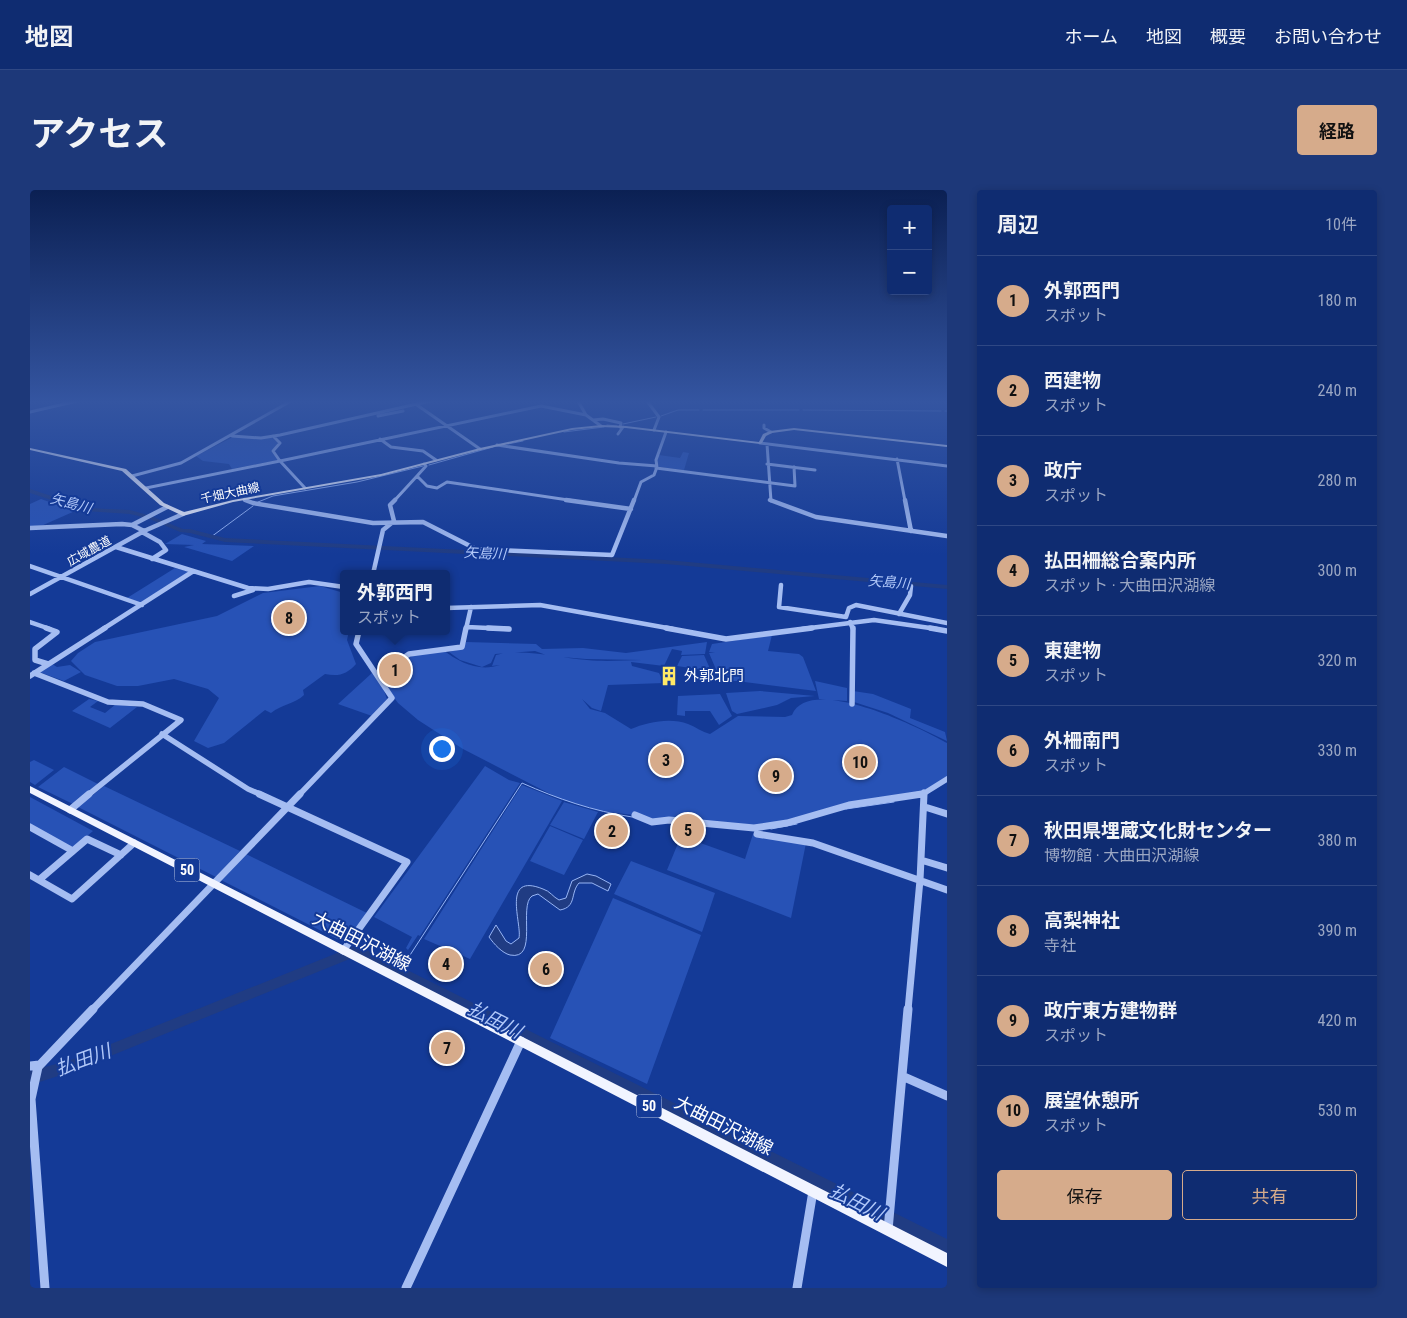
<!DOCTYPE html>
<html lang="ja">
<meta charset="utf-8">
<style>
:root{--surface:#0f2c71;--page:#1d3879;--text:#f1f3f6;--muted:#9ba7c3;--line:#2f4884;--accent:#d6ab8b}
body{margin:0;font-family:"Roboto Condensed","Noto Sans JP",sans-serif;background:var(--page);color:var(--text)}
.controls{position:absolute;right:15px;top:15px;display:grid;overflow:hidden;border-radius:5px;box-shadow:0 2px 8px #0003}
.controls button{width:45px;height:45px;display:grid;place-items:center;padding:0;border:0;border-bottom:1px solid var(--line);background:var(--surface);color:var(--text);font:25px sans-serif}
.you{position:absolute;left:411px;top:558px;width:18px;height:18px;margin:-12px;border:4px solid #fff;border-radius:50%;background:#1a73e8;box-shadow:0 0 0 8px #1a73e833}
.badge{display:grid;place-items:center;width:32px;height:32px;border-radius:50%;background:var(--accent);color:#111;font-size:16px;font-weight:700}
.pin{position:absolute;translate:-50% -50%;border:2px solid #fff;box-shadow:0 1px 5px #0006}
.popup{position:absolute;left:310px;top:380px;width:110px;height:65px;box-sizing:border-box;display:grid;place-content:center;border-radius:5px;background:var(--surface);filter:drop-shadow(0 1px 4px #0005);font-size:16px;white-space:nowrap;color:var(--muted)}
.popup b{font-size:19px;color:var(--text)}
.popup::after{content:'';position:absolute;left:50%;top:100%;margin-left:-10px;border:10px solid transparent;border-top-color:var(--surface)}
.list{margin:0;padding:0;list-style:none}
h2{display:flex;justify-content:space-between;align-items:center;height:65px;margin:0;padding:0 20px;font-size:21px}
h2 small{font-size:16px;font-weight:400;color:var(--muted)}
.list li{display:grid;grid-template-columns:32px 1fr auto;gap:15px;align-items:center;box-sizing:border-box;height:90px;padding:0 20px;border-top:1px solid var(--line)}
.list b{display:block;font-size:19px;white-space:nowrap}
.list p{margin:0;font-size:16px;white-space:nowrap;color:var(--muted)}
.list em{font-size:16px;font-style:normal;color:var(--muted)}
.actions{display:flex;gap:10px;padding:15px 20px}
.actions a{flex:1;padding:11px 0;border:1px solid var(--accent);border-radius:5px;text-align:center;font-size:18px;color:var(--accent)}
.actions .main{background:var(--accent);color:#111}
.map{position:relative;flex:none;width:917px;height:1098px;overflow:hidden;border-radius:5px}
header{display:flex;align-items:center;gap:30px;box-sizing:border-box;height:70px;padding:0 25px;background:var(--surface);border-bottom:1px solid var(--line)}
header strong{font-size:24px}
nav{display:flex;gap:28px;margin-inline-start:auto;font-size:18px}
.intro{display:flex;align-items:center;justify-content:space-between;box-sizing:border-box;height:120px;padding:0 30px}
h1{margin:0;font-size:35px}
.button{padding:12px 22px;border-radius:5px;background:var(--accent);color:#111;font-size:18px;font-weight:700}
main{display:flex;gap:30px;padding:0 30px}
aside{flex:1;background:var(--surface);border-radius:5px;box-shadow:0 2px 8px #0003}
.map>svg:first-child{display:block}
.green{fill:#2752b6}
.water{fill:#203c83;stroke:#97b5f5}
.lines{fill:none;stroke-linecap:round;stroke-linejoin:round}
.stream{stroke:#97b5f5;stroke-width:1}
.river{fill:#203c83;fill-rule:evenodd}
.minor-far4{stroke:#a5bdf2;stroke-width:3}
.minor-far3{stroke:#a5bdf2;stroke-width:4.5}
.minor-far2{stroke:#a5bdf2;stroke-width:5.5}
.minor-far1{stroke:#a5bdf2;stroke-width:7}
.minor{stroke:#a5bdf2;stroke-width:9}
.major{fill:#f1f4ff;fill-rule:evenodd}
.labels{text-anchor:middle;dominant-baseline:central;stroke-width:4;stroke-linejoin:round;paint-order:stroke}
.far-street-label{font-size:12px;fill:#fff;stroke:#143a97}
.far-water-label{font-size:14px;font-style:italic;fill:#b1c8f9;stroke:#143a97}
.shield{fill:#143a97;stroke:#b8c4e0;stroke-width:1}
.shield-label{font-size:14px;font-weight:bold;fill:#fff}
.poi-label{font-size:15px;fill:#fff;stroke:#143a97;text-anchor:start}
.near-street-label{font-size:18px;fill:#fff;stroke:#143a97}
.near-water-label{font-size:19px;font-style:italic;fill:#b1c8f9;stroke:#143a97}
</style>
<header>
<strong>地図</strong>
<nav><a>ホーム</a><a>地図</a><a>概要</a><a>お問い合わせ</a></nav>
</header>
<div class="intro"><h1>アクセス</h1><a class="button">経路</a></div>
<main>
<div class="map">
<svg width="917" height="1098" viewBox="0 0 917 1098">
<rect width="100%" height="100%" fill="#143a97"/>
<!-- green -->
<path class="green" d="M203,247H241L248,253L241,261L248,270L202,279L199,274L173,271L166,266Z
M653,262L659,263L654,280L629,277L627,270L629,265L650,268Z
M11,309L45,321L11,336L0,337V314Z
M152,344L176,351L172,354L224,356L202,371L154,357L164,355L135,354Z
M145,378L159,382L111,413L97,408Z
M290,396L314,403V441H319L317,450L326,474C317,484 309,487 295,484L273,500L274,505C265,514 252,514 241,523L235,520L194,553L178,558L164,551L189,508L178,499L144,489L108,496H87L55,485L41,471L48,463L65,452L187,426L233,403Z
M742,445L738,461L769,464L773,467L786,501L707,491H691L679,463L685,462H679L682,454Z
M436,452L506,454L512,459L553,458L596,463L677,452L675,464L651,465L652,461L642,459L634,476L601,472L602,476L629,483L634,493L578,495L571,521L562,518L552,509L560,519L575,523L601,539C617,532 641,527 658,534C666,537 672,542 680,544L708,526L755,527L762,525C779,483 891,538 917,553V589L893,604L724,638L622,632L605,625L575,622L530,609L433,559L388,530L368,513L348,486L379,464L413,460C430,473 449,482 470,475L462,476L466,465C493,458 529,468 557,470C578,472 595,470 612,470L556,469L519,466L505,461L465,464L461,473L452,477L430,470L419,462L433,458Z
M674,465L681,481L647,476L652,466Z
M22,474L27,477L40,475L51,482L34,491L9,482Z
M342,483L353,498L357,509L342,526L308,514Z
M785,491L817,498V511L789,509Z
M730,501L785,506L761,508L747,515L707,524L702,521L696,503Z
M823,501L843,504L881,519L880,528L915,542L917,551L858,523L824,512Z
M690,504L702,526L689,535L680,521H655V526L647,525L648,506Z
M59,509L68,511L60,517L75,523L86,514L107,517L80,538L42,521Z
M4,570L24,580L5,595L0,592V572Z
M455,576L479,590L490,593L390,746L388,745L378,760L376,758L382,747L344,727Z
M34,577L68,594L43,614L8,597Z
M492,595L532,611L440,769L394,749Z
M74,596L210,661L186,687L48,617Z
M0,607L63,641L43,658L0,634Z
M534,612L568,622L554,649L520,635Z
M520,636L553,650L534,685L500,671Z
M723,644L776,653L761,728L637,680L651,646L715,669Z
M216,664L337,723L315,753L191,690Z
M601,671L685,703L672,742L584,704Z
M583,708L671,745L617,894L520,848Z"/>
<!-- water -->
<path class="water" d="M557,684L566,686L581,694L578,701L562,693H549C540,703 547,717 530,720L508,704L502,706C488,716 509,771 480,765C472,763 464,754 459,747L466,735L476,751L481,754L489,748C492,733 471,682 513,699C520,701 523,707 529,710L536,708L542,691Z"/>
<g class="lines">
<!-- stream -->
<path class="stream" d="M673,220H769
M773,220L911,221
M915,221H917
M631,226L648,220H669
M593,234L626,227
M577,235L587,236
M534,242L574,237
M478,254L493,251
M399,275L463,257
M228,312L243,306L327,292L393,276
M181,347L223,316
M816,619L864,612
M741,639L767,634
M369,782L492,593C528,609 563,621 602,627"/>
<!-- river -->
<path class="river" d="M0,299L58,318L100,320L121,326L153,339H160L195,348L636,370L917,395V399L636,374L195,352L160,343L150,342L117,328L100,324L55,321L0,303Z
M327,755L917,1049V1065L327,766L41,882L0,895V881L41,870Z"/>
<!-- minor-far4 -->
<path class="minor-far4" d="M548,211L556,225L571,236
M617,211L629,227L624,240
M387,215L450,259
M0,222L47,211
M348,226L373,221
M563,230L573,229L591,233L590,237
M734,235V238L741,242
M588,244L593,237
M202,246L231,248L250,245L400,211
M350,249L361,257L393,261L406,270
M730,253L917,276
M737,254L741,311
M467,255L589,273L627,276
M867,269L875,311
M394,274L396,276L387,286L397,296L407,298L417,292L545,311
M737,274L785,280
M626,278L765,296L764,277
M102,286L151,273L261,211
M116,298L250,271L243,261L250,253L243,246
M275,298L250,271L511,216L556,225
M364,311L387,286
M604,311L611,292L624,285L627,277L626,270L636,242"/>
<!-- minor-far3 -->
<path class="minor-far3" d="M215,310L223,313L343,333L393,332L446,359L582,365L604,310
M536,310L601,319
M740,310L786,327L917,346
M875,310L881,341
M102,335L137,317
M0,338L92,334L102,335L114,341
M112,342L130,352L136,360L122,369
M86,357L218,398L238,399L279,392L314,397
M0,376L112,415
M343,384L353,340L364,331L360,315L365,310
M751,395L749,417L816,427
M0,404L114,341L153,324
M204,406L223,400
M416,418L510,415L643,439
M869,424L880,405L881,396
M816,427L819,418L826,415L917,433
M0,432L20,439
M820,432L823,439
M437,437L479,439
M73,439L162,382
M436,439L441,417
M772,439L844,430L907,439"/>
<!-- minor-far2 -->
<path class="minor-far2" d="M16,438L27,442L5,459V470L18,474
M458,438L479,439
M636,438L696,449L782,438
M900,438L917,441
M4,483L78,512L113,514L151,530L58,605
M0,486L75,438
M348,486L379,464L432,457L436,438
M822,514L823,438
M132,544L218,599L232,605
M269,605L362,508L326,454L329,441
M883,605L893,604L917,589
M894,605V602"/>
<!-- minor-far1 -->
<path class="minor-far1" d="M229,604L377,672L313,761
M895,617L917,624
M40,620L59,604
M605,625L622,632L639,630L724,638L757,633L819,615L892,604
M0,637L43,661
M727,644L783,653L917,700
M891,670L917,678
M0,685L42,709L104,653
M9,690L57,649L91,665
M62,820L270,604
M878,820L890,690L894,604"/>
<!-- minor -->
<path class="minor" d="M0,876L9,875
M872,886L917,906
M858,1040L878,819
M15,1098L1,909L8,877L63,819
M376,1098L491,851
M767,1098L783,1001"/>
<!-- major -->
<path class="major" d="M571,235L596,236L729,252L733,244L740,241L764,238L917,255V257L764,240L742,243L736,246L732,253L730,254L596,238L571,237L542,240L451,260L351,286L203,312L153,326L130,315L92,281L0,260V258L96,279L134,313L154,322L203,310L351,284L450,258L542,238Z
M0,596L917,1063V1077L0,603Z"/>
</g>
<!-- sky -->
<linearGradient id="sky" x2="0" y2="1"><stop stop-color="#0b2053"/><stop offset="0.58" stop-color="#3455a1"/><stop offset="1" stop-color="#3455a1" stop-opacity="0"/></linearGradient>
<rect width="917" height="365" fill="url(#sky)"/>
<!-- icons -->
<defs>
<symbol id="building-bare" viewBox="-9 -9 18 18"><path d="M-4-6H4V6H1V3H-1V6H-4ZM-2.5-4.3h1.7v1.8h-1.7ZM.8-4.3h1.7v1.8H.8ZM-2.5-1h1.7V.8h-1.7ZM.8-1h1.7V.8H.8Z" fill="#ffe967" stroke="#143a97" stroke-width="2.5" paint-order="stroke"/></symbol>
</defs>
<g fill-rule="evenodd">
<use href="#building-bare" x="625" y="472" width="28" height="28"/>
</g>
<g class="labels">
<!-- far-street labels -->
<g class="far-street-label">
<text transform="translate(200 303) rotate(-12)">千畑大曲線</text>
<text transform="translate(59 361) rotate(-29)">広域農道</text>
</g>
<!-- far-water labels -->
<g class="far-water-label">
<text transform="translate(41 313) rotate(15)">矢島川</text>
<text transform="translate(455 363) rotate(3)">矢島川</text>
<text transform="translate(859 392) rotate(5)">矢島川</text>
</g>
<!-- shield labels -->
<g class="shield">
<rect x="144.5" y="668.5" width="25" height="23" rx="4"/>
<rect x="606.5" y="904.5" width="25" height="23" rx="4"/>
</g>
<g class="shield-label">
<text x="157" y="680">50</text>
<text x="619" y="916">50</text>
</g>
<!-- poi labels -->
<g class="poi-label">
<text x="654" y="486">外郭北門</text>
</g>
<!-- near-street labels -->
<g class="near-street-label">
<text transform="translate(332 751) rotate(27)">大曲田沢湖線</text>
<text transform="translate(694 935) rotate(27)">大曲田沢湖線</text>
</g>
<!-- near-water labels -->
<g class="near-water-label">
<text transform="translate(465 830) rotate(27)">払田川</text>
<text transform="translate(53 870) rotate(-20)">払田川</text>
<text transform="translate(827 1012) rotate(27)">払田川</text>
</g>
</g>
</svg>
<div class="controls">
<button>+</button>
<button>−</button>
</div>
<div class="you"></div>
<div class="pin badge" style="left:365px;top:480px">1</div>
<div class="popup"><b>外郭西門</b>スポット</div>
<div class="pin badge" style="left:582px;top:641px">2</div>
<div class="pin badge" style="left:636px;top:570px">3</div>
<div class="pin badge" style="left:416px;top:774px">4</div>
<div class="pin badge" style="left:658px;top:640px">5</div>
<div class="pin badge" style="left:516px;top:779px">6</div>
<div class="pin badge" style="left:417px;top:858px">7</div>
<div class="pin badge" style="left:259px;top:428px">8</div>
<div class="pin badge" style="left:746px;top:586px">9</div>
<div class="pin badge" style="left:830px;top:572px">10</div>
</div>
<aside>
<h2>周辺<small>10件</small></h2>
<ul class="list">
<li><span class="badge">1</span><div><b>外郭西門</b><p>スポット</p></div><em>180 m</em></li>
<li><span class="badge">2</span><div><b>西建物</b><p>スポット</p></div><em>240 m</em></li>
<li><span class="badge">3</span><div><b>政庁</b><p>スポット</p></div><em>280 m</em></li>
<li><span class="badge">4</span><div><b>払田柵総合案内所</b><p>スポット · 大曲田沢湖線</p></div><em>300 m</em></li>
<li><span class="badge">5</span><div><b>東建物</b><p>スポット</p></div><em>320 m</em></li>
<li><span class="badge">6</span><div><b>外柵南門</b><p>スポット</p></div><em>330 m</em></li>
<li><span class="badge">7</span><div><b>秋田県埋蔵文化財センター</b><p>博物館 · 大曲田沢湖線</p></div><em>380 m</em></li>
<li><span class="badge">8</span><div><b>高梨神社</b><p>寺社</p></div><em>390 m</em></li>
<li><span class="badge">9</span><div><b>政庁東方建物群</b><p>スポット</p></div><em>420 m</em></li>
<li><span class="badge">10</span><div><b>展望休憩所</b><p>スポット</p></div><em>530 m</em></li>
</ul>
<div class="actions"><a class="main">保存</a><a>共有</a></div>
</aside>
</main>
